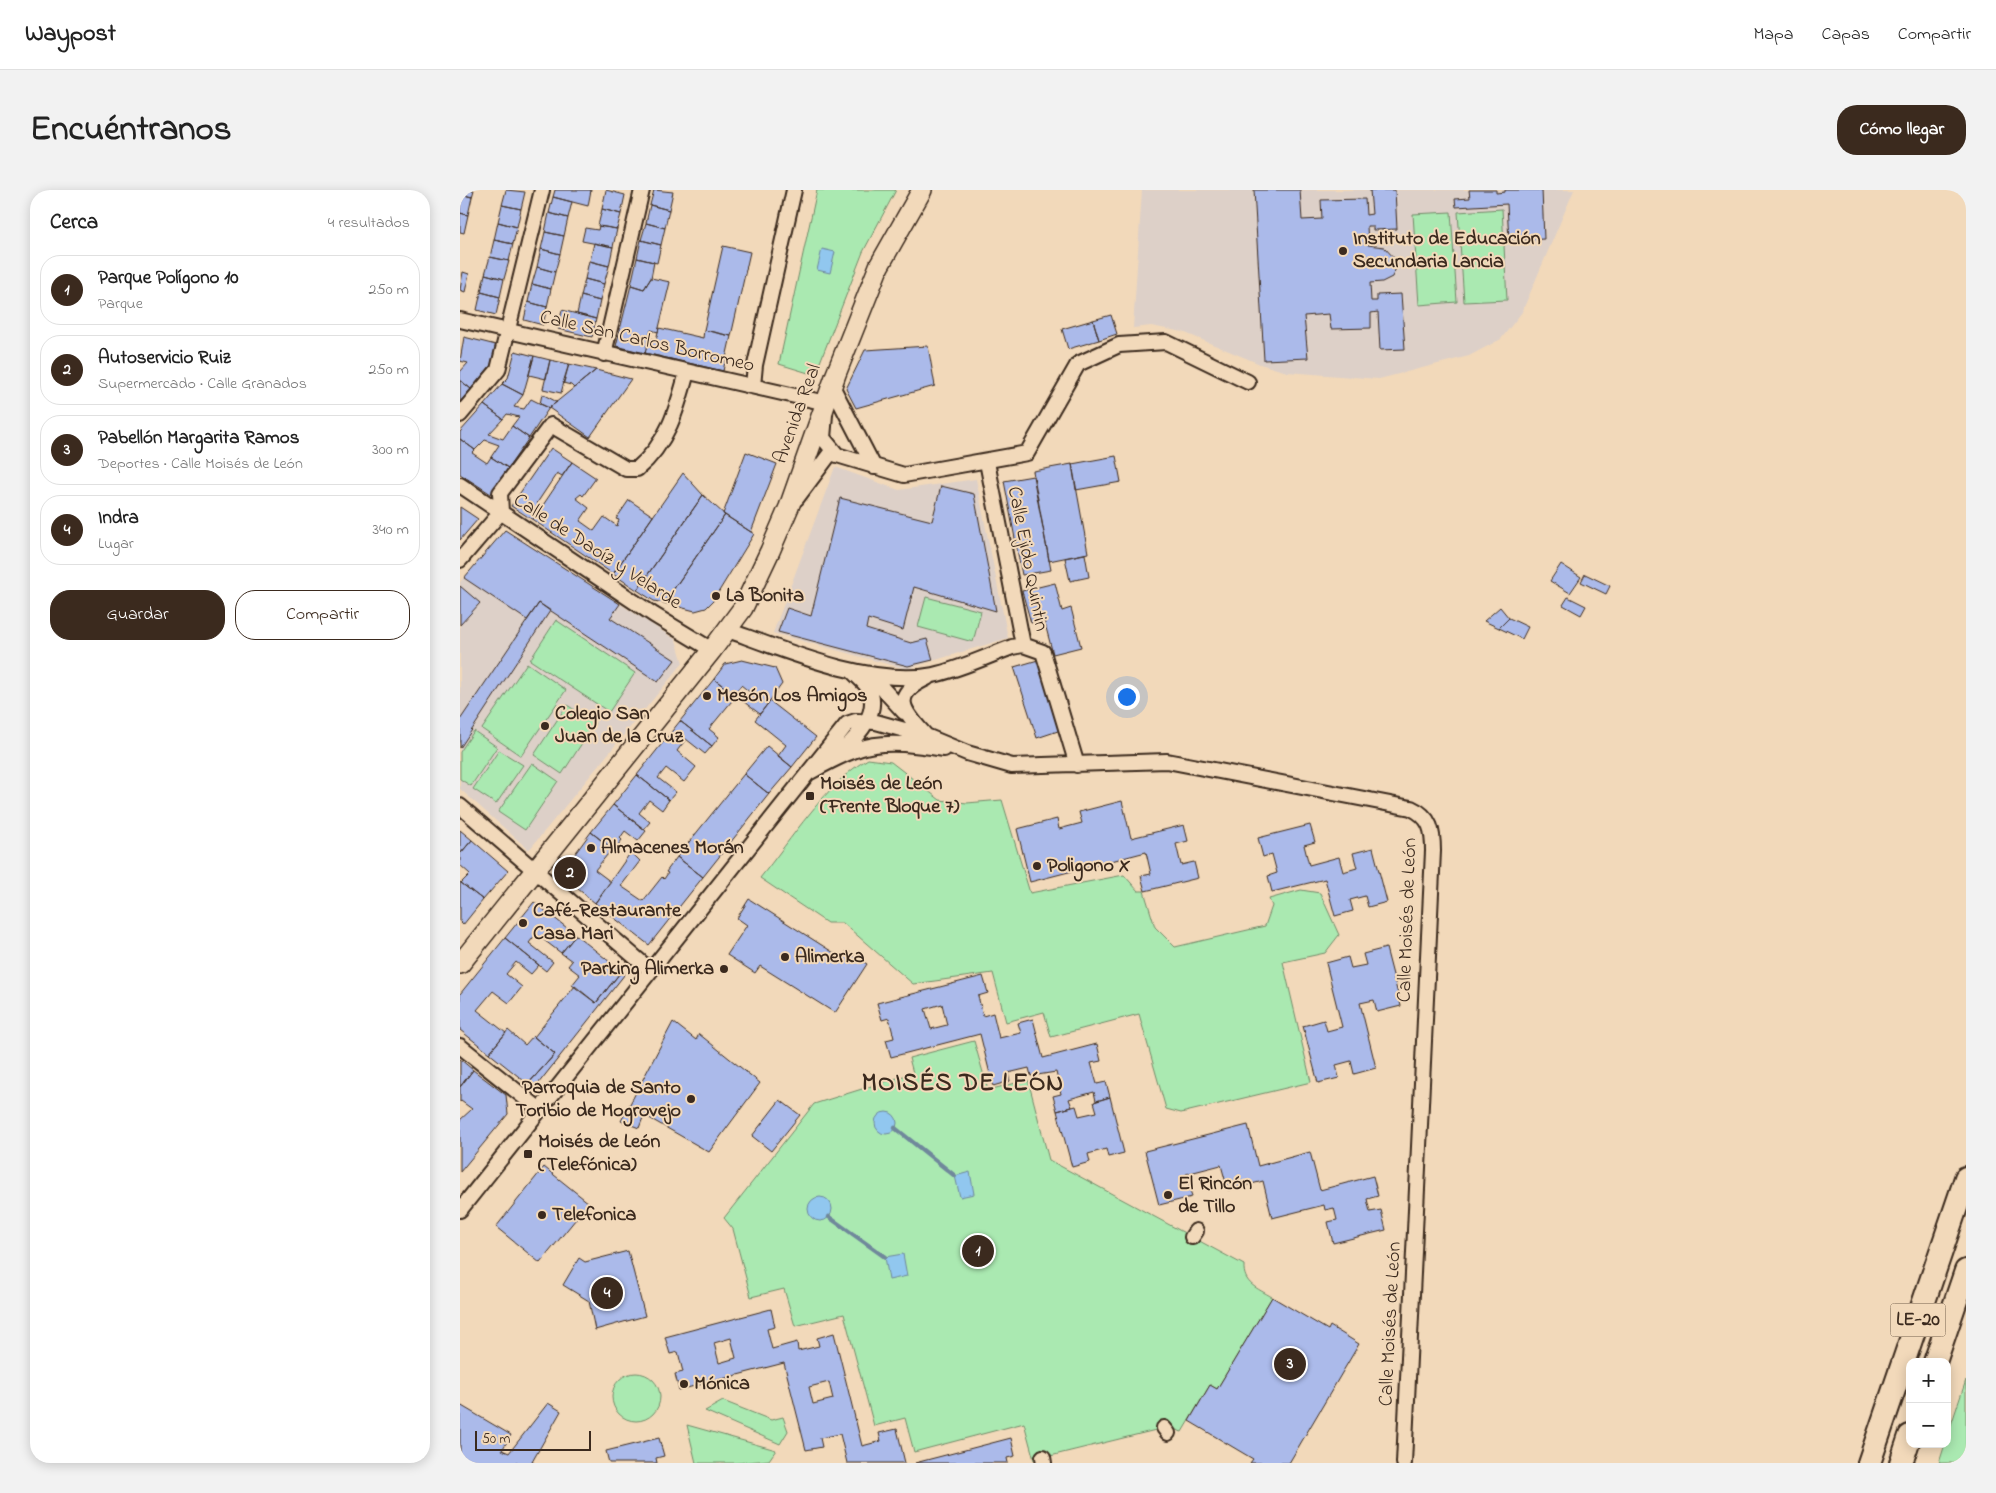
<!DOCTYPE html>
<html lang="es">
<meta charset="utf-8">
<style>
:root{--surface:#fff;--page:#f2f2f2;--text:#222;--muted:#767676;--line:#e0e0e0;--accent:#3b2a1e}
body{margin:0;font-family:"Indie Flower",sans-serif;background:var(--page);color:var(--text)}
.controls{position:absolute;right:15px;bottom:15px;display:grid;overflow:hidden;border-radius:10px;box-shadow:0 2px 12px #0003}
.controls button{width:45px;height:45px;display:grid;place-items:center;padding:0;border:0;border-bottom:1px solid var(--line);background:var(--surface);color:var(--text);font:25px sans-serif}
.scale{position:absolute;left:15px;bottom:12px;width:116px;box-sizing:border-box;padding-left:5px;border:2px solid #3b2a1e;border-top:0;font-size:14px;line-height:18px;white-space:nowrap;color:#3b2a1e;-webkit-text-stroke:4px #f2d9ba;paint-order:stroke}
.you{position:absolute;left:666px;top:506px;width:18px;height:18px;margin:-12px;border:4px solid #fff;border-radius:50%;background:#1a73e8;box-shadow:0 0 0 8px #1a73e833}
.badge{display:grid;place-items:center;width:32px;height:32px;border-radius:50%;background:var(--accent);color:#fff;font-size:16px;font-weight:700}
.pin{position:absolute;translate:-50% -50%;border:2px solid #fff;box-shadow:0 1px 5px #0006}
.list{margin:0;padding:0;list-style:none}
h2{display:flex;justify-content:space-between;align-items:center;height:65px;margin:0;padding:0 20px;font-size:21px}
h2 small{font-size:16px;font-weight:400;color:var(--muted)}
.list li{display:grid;grid-template-columns:32px 1fr auto;gap:15px;align-items:center;box-sizing:border-box;height:70px;margin:0 10px 10px;padding:0 10px;border:1px solid var(--line);border-radius:20px}
.list b{display:block;font-size:19px;white-space:nowrap}
.list p{margin:0;font-size:16px;white-space:nowrap;color:var(--muted)}
.list em{font-size:16px;font-style:normal;color:var(--muted)}
.actions{display:flex;gap:10px;padding:15px 20px}
.actions a{flex:1;padding:11px 0;border:1px solid var(--accent);border-radius:20px;text-align:center;font-size:18px;color:var(--accent)}
.actions .main{background:var(--accent);color:#fff}
.map{position:relative;flex:none;width:1506px;height:1273px;overflow:hidden;border-radius:20px}
header{display:flex;align-items:center;gap:30px;box-sizing:border-box;height:70px;padding:0 25px;background:var(--surface);border-bottom:1px solid var(--line)}
header strong{font-size:24px}
nav{display:flex;gap:28px;margin-inline-start:auto;font-size:18px}
.intro{display:flex;align-items:center;justify-content:space-between;box-sizing:border-box;height:120px;padding:0 30px}
h1{margin:0;font-size:35px}
.button{padding:12px 22px;border-radius:20px;background:var(--accent);color:#fff;font-size:18px;font-weight:700}
main{display:flex;gap:30px;padding:0 30px}
aside{flex:1;background:var(--surface);border-radius:20px;box-shadow:0 2px 12px #0003}
.map>svg:first-child{display:block}
.built{fill:#ddd0c8}
.green{fill:#aae9b1;stroke:#728a68}
.water{fill:#91c7ef;stroke:#6f889b}
.lines{fill:none;stroke-linecap:round;stroke-linejoin:round}
.stream{stroke:#6f889b;stroke-width:4.5}
.building{fill:#abbaea;stroke:#3b2a1e;fill-rule:evenodd}
.minor-casing{stroke:#3b2a1e;stroke-width:18}
.secondary-casing{stroke:#3b2a1e;stroke-width:22}
.trunk-casing{stroke:#3b2a1e;stroke-width:26}
.minor{stroke:#f2d9ba;stroke-width:14}
.secondary{stroke:#f2d9ba;stroke-width:19}
.trunk{stroke:#f2d9ba;stroke-width:22}
.poi-dot{fill:#3b2a1e;stroke:#f2d9ba;stroke-width:2}
.labels{text-anchor:middle;dominant-baseline:central;stroke-width:4;stroke-linejoin:round;paint-order:stroke}
.shield{fill:#f2d9ba;stroke:#725e4d;stroke-width:1}
.shield-label{font-size:19px;font-weight:bold;fill:#3b2a1e}
.poi-label{font-size:20px;font-weight:bold;fill:#3b2a1e;stroke:#f2d9ba;text-anchor:start}
.street-label{font-size:20px;fill:#3b2a1e;stroke:#f2d9ba}
.district-label{font-size:25px;font-weight:bold;letter-spacing:1px;fill:#3b2a1e;stroke:#f2d9ba}
</style>
<header>
<strong>Waypost</strong>
<nav><a>Mapa</a><a>Capas</a><a>Compartir</a></nav>
</header>
<div class="intro"><h1>Encuéntranos</h1><a class="button">Cómo llegar</a></div>
<main>
<aside>
<h2>Cerca<small>4 resultados</small></h2>
<ul class="list">
<li><span class="badge">1</span><div><b>Parque Polígono 10</b><p>Parque</p></div><em>250 m</em></li>
<li><span class="badge">2</span><div><b>Autoservicio Ruiz</b><p>Supermercado · Calle Granados</p></div><em>250 m</em></li>
<li><span class="badge">3</span><div><b>Pabellón Margarita Ramos</b><p>Deportes · Calle Moisés de León</p></div><em>300 m</em></li>
<li><span class="badge">4</span><div><b>Indra</b><p>Lugar</p></div><em>340 m</em></li>
</ul>
<div class="actions"><a class="main">Guardar</a><a>Compartir</a></div>
</aside>
<div class="map">
<svg width="1506" height="1273" viewBox="0 0 1506 1273">
<rect width="100%" height="100%" fill="#f2d9ba"/>
<filter id="ink" filterUnits="userSpaceOnUse"><feTurbulence type="fractalNoise" baseFrequency=".02" numOctaves="2"/><feDisplacementMap in="SourceGraphic" scale="10" xChannelSelector="R" yChannelSelector="G"/><feConvolveMatrix kernelMatrix="1 2 1 2 8 2 1 2 1" color-interpolation-filters="sRGB"/></filter>
<g filter="url(#ink)">
<!-- built -->
<path class="built" d="M682,0H1114L1062,122L1041,149L1009,166L919,189L827,182L800,174L723,142L691,136L673,138Z
M375,277L439,300L516,289L548,448L446,479L313,443Z
M45,340L216,450L223,473L69,660L0,599V392Z"/>
<!-- green -->
<path class="green" d="M357,0H436L403,62L355,185L319,174Z
M1042,19L1047,110L1004,112L998,22Z
M991,22L997,112L959,115L953,24Z
M466,407L521,421L513,452L458,437Z
M96,430L175,483L149,522L70,470Z
M67,473L106,500L61,566L22,539Z
M107,515L135,533L102,584L74,565Z
M14,541L37,557L11,596L0,589V562Z
M39,560L63,575L36,614L13,599Z
M408,569L431,572L480,610L507,613L542,610L570,703L664,685L678,701H684L695,737L715,757L805,736L812,716L809,709L841,700L860,703L879,745L865,763L823,772L851,892L721,923L706,919L679,824L591,847L584,822L546,832L533,783L453,794L383,733H367L300,688C330,651 368,591 408,569Z
M72,573L98,591L65,640L38,622Z
M514,851L528,900L568,890L589,970L784,1075C783,1094 797,1098 812,1107L757,1199L750,1195L722,1242L708,1237L574,1270L564,1233L454,1262L445,1228L414,1236L384,1124L335,1136L324,1099L291,1107L273,1039L264,1028L354,914L453,883L449,868Z
M152 1207a24 24 0 1 1 48 0a24 24 0 1 1-48 0Z
M1506,1190V1273H1479L1485,1254H1487V1247Z
M263,1211L311,1230L323,1227L328,1241L320,1254L245,1221Z
M227,1235L316,1260L309,1270L276,1273H236Z"/>
<!-- water -->
<path class="water" d="M362,59L375,62L370,83L357,80Z
M415 933a11 11 0 1 1 22 0a11 11 0 1 1-22 0Z
M510,982L514,1004L500,1007L495,986Z
M348 1019a12 12 0 1 1 24 0a12 12 0 1 1-24 0Z
M443,1064L447,1086L429,1090L425,1067Z"/>
<g class="lines">
<!-- stream -->
<path class="stream" d="M435,938L495,986
M369,1027L425,1067"/>
</g>
<!-- building -->
<path class="building" d="M0,0H14L12,7L0,4Z
M46,0L65,2L61,19L42,15Z
M95,0H131L128,16L93,7Z
M146,0L165,5L161,24L142,19Z
M194,0L213,2L209,20L190,15Z
M794,0H840L842,30L862,29L861,10L905,9L906,25L912,24L910,0H935L937,39L913,40V36H907L908,55L924,57L936,70V78L932,87L922,92L910,93L911,111H917V105L941,104L945,159L920,160L918,122L911,123V138L871,139L869,124L844,126L848,168L804,170Z
M1009,0H1036V3L1045,2V0H1082L1084,49L1049,51L1047,14L996,17L995,9L1010,8Z
M0,4L12,7L8,25L0,23Z
M93,7L112,12L108,28L89,23Z
M42,15L61,19L57,37L38,32Z
M190,15L209,20L205,38L186,33Z
M142,19L161,24L157,39L138,36Z
M0,23L8,25L4,43L0,42Z
M89,23L108,28L104,46L85,42Z
M38,32L57,37L53,54L34,50Z
M186,33L205,38L201,55L181,50Z
M139,36L157,39L153,57L122,51L125,38L138,40Z
M85,42L104,46L100,64L81,59Z
M34,50L53,54L49,71L30,67Z
M181,50L201,55L197,73L177,68Z
M134,53L153,57L149,76L130,71Z
M263,56L290,62L271,146L244,140Z
M81,59L100,64L95,82L77,77Z
M30,67L49,71L44,89L25,84Z
M177,68L194,72L191,88L184,99L171,95Z
M129,71L149,76L144,94L125,89Z
M77,77L95,82L91,99L72,94Z
M3,82L9,84L5,102L0,100Z
M25,84L44,89L40,107L21,102Z
M191,88L210,92L198,142L191,140L185,163L156,156L171,95L184,99Z
M125,89L144,94L140,111L121,106Z
M72,94L91,99L87,117L68,112Z
M21,102L40,107L36,125L17,120Z
M121,106L140,111L136,129L117,124Z
M68,112L87,117L83,135L64,130Z
M102,120L136,129L132,147L98,139Z
M651,125L657,144L639,150L633,130Z
M633,130L639,150L608,159L602,139Z
M199,138L243,148L244,140L271,146L263,181L185,163L189,148L196,150Z
M4,147L36,155L31,175L11,199L0,190V182L8,173L0,171Z
M468,156L475,196L396,218L386,199L405,160Z
M55,161L74,166L63,205L42,194L48,188Z
M74,166L90,170L86,189L69,185Z
M90,170L109,174L101,203L83,199Z
M109,174L136,180L114,198L111,195L103,193Z
M136,180L171,189L130,247L89,218Z
M0,190L11,199L0,212Z
M42,194L63,205L54,217L64,219L71,209L89,218L69,248L52,236L59,227L47,224L43,229L24,215Z
M82,204L97,212L89,218L80,214Z
M24,215L43,229L29,244L43,249L52,236L69,248L48,278L31,267L39,255L25,250L15,260L0,249V242Z
M0,249L15,260L12,263L27,273L31,267L48,278L31,304L0,284Z
M91,258L112,272L102,286L97,283L77,313L82,316L73,330L51,316Z
M286,262L317,274L291,342L263,324Z
M656,266L661,292L616,300L612,274Z
M112,272L136,288L123,306L121,304L116,308L129,318L120,331L134,341L144,327L157,336L159,330L156,329L169,310L193,326L153,384L73,330Z
M612,274L628,363L589,371L573,281Z
M223,283L243,305L177,400L153,384Z
M573,286L591,380L562,385L544,291Z
M481,296L514,304L536,421L454,397L443,440L408,429L406,439L451,453L467,449L473,470L448,476L318,442L327,418L351,426L380,308L472,331Z
M243,305L265,325L204,413L194,411L177,400Z
M0,317L18,329L0,350Z
M265,325L294,344L253,411L246,418L235,421L204,413Z
M45,340L160,414L150,428L215,470L198,492L79,413L67,430L4,388Z
M625,364L629,387L610,391L605,368Z
M1101,374L1121,387L1110,403L1090,391Z
M1125,384L1150,396L1146,404L1121,392Z
M595,393L602,421L611,418L621,457L593,464L584,430L571,433L562,401Z
M0,396L20,413L0,435Z
M1108,407L1126,416L1121,425L1103,415Z
M79,413L90,421L0,558V530Z
M1040,417L1049,428L1039,438L1024,431Z
M1049,428L1068,437L1062,449L1039,438Z
M282,470L315,478L322,494L300,524L284,512L291,503L281,495L274,504L254,489L265,474Z
M578,470L601,540L577,548L554,477Z
M254,489L276,506L249,539L259,547L252,556L220,531Z
M310,511L356,547L332,577L318,566L326,555L295,530Z
M220,531L252,556L245,564L226,549L217,561L236,577L224,592L206,578L198,588L216,602L209,610L177,585Z
M307,556L332,577L309,604L284,584Z
M284,584L309,604L243,687L217,667Z
M177,585L209,610L202,620L189,610L179,623L190,632L184,639L153,615Z
M662,611L671,648L724,635L728,651L716,654L721,675L734,672L738,688L685,701L681,686L691,684L686,662L570,692L557,639L597,629L599,639L622,633L619,622Z
M153,615L186,641L178,651L165,641L160,648L162,650L154,660L131,642Z
M850,635L855,652L844,655L849,675L879,667L883,682L897,678L893,663L913,658L927,712L908,717L905,706L890,710L893,721L875,726L865,689L812,702L808,686L817,683L812,664L803,667L798,648Z
M0,640L12,650L0,664Z
M131,642L152,659L135,680L151,692L135,713L100,684Z
M12,650L48,681L23,710L1,693L10,684L0,675V664Z
M171,662L180,671L161,696L183,711L202,687L204,689L208,683L206,682L217,667L243,687L189,755L135,713Z
M0,692L23,710L3,735L0,732Z
M289,709L382,768L387,761L407,774L375,823L300,776L295,783L267,765L287,735L277,728Z
M74,712L116,745L101,763L76,744L69,753L93,772L86,781L45,748Z
M116,745L160,780V783L136,813L112,795L120,785L108,776L112,771L101,763Z
M45,748L79,775L71,784L56,772L46,784L62,797L49,813L33,801L17,820L46,843L29,863L0,840V804Z
M926,758L941,816L917,822L914,810L900,813L916,878L894,884L891,871L876,875L879,888L858,893L843,836L864,830L867,841L882,837L866,773L888,767L891,778L906,775L903,764Z
M160,780L165,784L74,899L68,894L95,864L74,847L115,796L136,813L160,783Z
M523,786L528,803L518,806L523,826L533,823L539,848L561,843L558,833L573,829L583,868L637,854L641,871L631,873L637,894L646,892L650,907L636,911L634,902L609,909L612,917L597,921L593,906L601,904L596,882L571,886L569,878L548,883L550,891L533,896L520,844L431,867L426,850L434,848L429,828L422,830L417,813ZM482,814L487,835L471,839L465,819Z
M213,832L236,850L239,844L300,893L249,962L184,925L179,938L161,931Z
M48,840L65,855L73,846L95,864L68,894L29,863Z
M0,869L13,880L0,897Z
M13,880L46,905L48,924L0,982V930L12,919L1,911L0,912V897Z
M650,907L664,963L648,967L646,959L628,964L630,972L612,977L597,921L616,916L619,926L637,922L634,912Z
M320,910L340,925L311,961L292,946Z
M788,935L798,976L850,962L860,1000L913,986L918,1006L907,1009L910,1022L921,1020L926,1040L873,1053L868,1032L877,1030L874,1018L865,1020L864,1015L812,1028L803,991L768,1000L761,975L726,984L732,1007L699,1015L685,961Z
M84,977L129,1013L80,1073L36,1037Z
M168,1061L185,1126L135,1140L129,1111L103,1095L119,1068L125,1072Z
M812,1107L868,1140L870,1136L899,1154L829,1273H790L793,1269L729,1231L750,1195L757,1199Z
M311,1119L315,1137L307,1139L312,1159L337,1152L338,1161L359,1156L357,1148L374,1143L402,1256L421,1251L419,1243L437,1239L445,1273H387L380,1244L360,1248L362,1257L346,1260L324,1173L219,1200L215,1184L223,1182L218,1162L210,1164L205,1147ZM271,1148L276,1168L259,1173L254,1153ZM369,1192L373,1209L353,1214L349,1197Z
M88,1213L101,1221L72,1272L74,1273H10L0,1267V1215L51,1245L42,1260L49,1263Z
M199,1248L204,1266L196,1268L197,1273H149L146,1261Z
M551,1248L555,1266L547,1268L548,1273H455Z"/>
<g class="lines">
<defs>
<path id="minor" d="M0,130L366,213L363,248L377,265L444,285L567,263L618,174L659,155L706,152L788,192
M144,164L182,0
M293,196L295,175L334,0
M372,196L414,277
M0,225L38,180L82,0
M527,272L563,455
M0,295L194,425L252,460
M336,309L372,261
M0,370L41,322L40,303L91,235L166,279H177C208,253 217,219 227,182
M268,440C326,461 412,497 473,485C498,480 528,466 552,457L563,455L583,462L617,575
M411,486L444,522
M466,546C445,522 428,506 467,488
M381,562C398,546 424,519 406,495C402,490 396,485 392,481
M350,582C407,551 419,549 484,559
M0,616L190,780
M0,856L79,919
M0,1020L387,534L396,531L416,532L466,546L507,563L552,576L707,571L951,618C971,627 973,641 973,661L944,1273
M732,1047L736,1041
M704,1238L708,1243
M583,1267L584,1273"/>
<path id="secondary" d="M0,774L252,460L283,418L310,361L329,317L376,184L419,76L462,0"/>
<path id="trunk" d="M1475,1172L1506,1081
M1409,1273L1506,988
M1441,1273L1450,1246"/>
</defs>
<!-- minor casing -->
<use href="#minor" class="minor-casing"/>
<!-- secondary casing -->
<use href="#secondary" class="secondary-casing"/>
<!-- trunk casing -->
<use href="#trunk" class="trunk-casing"/>
<!-- minor -->
<use href="#minor" class="minor"/>
<!-- secondary -->
<use href="#secondary" class="secondary"/>
<!-- trunk -->
<use href="#trunk" class="trunk"/>
</g>
</g>
<!-- markers -->
<g class="poi-dot">
<circle cx="883" cy="61" r="5"/>
<circle cx="256" cy="406" r="5"/>
<circle cx="247" cy="506" r="5"/>
<circle cx="85" cy="536" r="5"/>
<rect x="345" y="601" width="10" height="10" rx="2.5"/>
<circle cx="131" cy="658" r="5"/>
<circle cx="577" cy="676" r="5"/>
<circle cx="63" cy="733" r="5"/>
<circle cx="325" cy="767" r="5"/>
<circle cx="264" cy="779" r="5"/>
<circle cx="231" cy="909" r="5"/>
<rect x="63" y="959" width="10" height="10" rx="2.5"/>
<circle cx="708" cy="1005" r="5"/>
<circle cx="82" cy="1025" r="5"/>
<circle cx="224" cy="1194" r="5"/>
</g>
<g class="labels">
<!-- shield labels -->
<rect class="shield" x="1430.5" y="1113.5" width="55" height="33" rx="4"/>
<g class="shield-label">
<text x="1458" y="1130">LE-20</text>
</g>
<!-- poi labels -->
<g class="poi-label">
<text x="893" y="49">Instituto de Educación<tspan x="893" dy="23">Secundaria Lancia</tspan></text>
<text x="266" y="406">La Bonita</text>
<text x="257" y="506">Mesón Los Amigos</text>
<text x="95" y="524">Colegio San<tspan x="95" dy="23">Juan de la Cruz</tspan></text>
<text x="360" y="594">Moisés de León<tspan x="360" dy="23">(Frente Bloque 7)</tspan></text>
<text x="141" y="658">Almacenes Morán</text>
<text x="587" y="676">Poligono X</text>
<text x="73" y="721">Café-Restaurante<tspan x="73" dy="23">Casa Mari</tspan></text>
<text x="335" y="767">Alimerka</text>
<text x="254" y="779" text-anchor="end">Parking Alimerka</text>
<text x="221" y="898" text-anchor="end">Parroquia de Santo<tspan x="221" dy="23">Toribio de Mogrovejo</tspan></text>
<text x="78" y="952">Moisés de León<tspan x="78" dy="23">(Telefónica)</tspan></text>
<text x="718" y="994">El Rincón<tspan x="718" dy="23">de Tillo</tspan></text>
<text x="92" y="1025">Telefonica</text>
<text x="234" y="1194">Mónica</text>
</g>
<!-- street labels -->
<g class="street-label">
<text transform="translate(187 152) rotate(13)">Calle San Carlos Borromeo</text>
<text transform="translate(338 224) rotate(-70)">Avenida Real</text>
<text transform="translate(137 362) rotate(33)">Calle de Daoíz y Velarde</text>
<text transform="translate(567 369) rotate(79)">Calle Ejido Quintin</text>
<text transform="translate(948 730) rotate(-88)">Calle Moisés de León</text>
<text transform="translate(931 1134) rotate(-87)">Calle Moisés de León</text>
</g>
<!-- district labels -->
<g class="district-label">
<text x="503" y="894">MOISÉS DE LEÓN</text>
</g>
</g>
</svg>
<div class="controls">
<button>+</button>
<button>−</button>
</div>
<div class="scale">50 m</div>
<div class="you"></div>
<div class="pin badge" style="left:518px;top:1061px">1</div>
<div class="pin badge" style="left:110px;top:683px">2</div>
<div class="pin badge" style="left:830px;top:1174px">3</div>
<div class="pin badge" style="left:147px;top:1103px">4</div>
</div>
</main>
